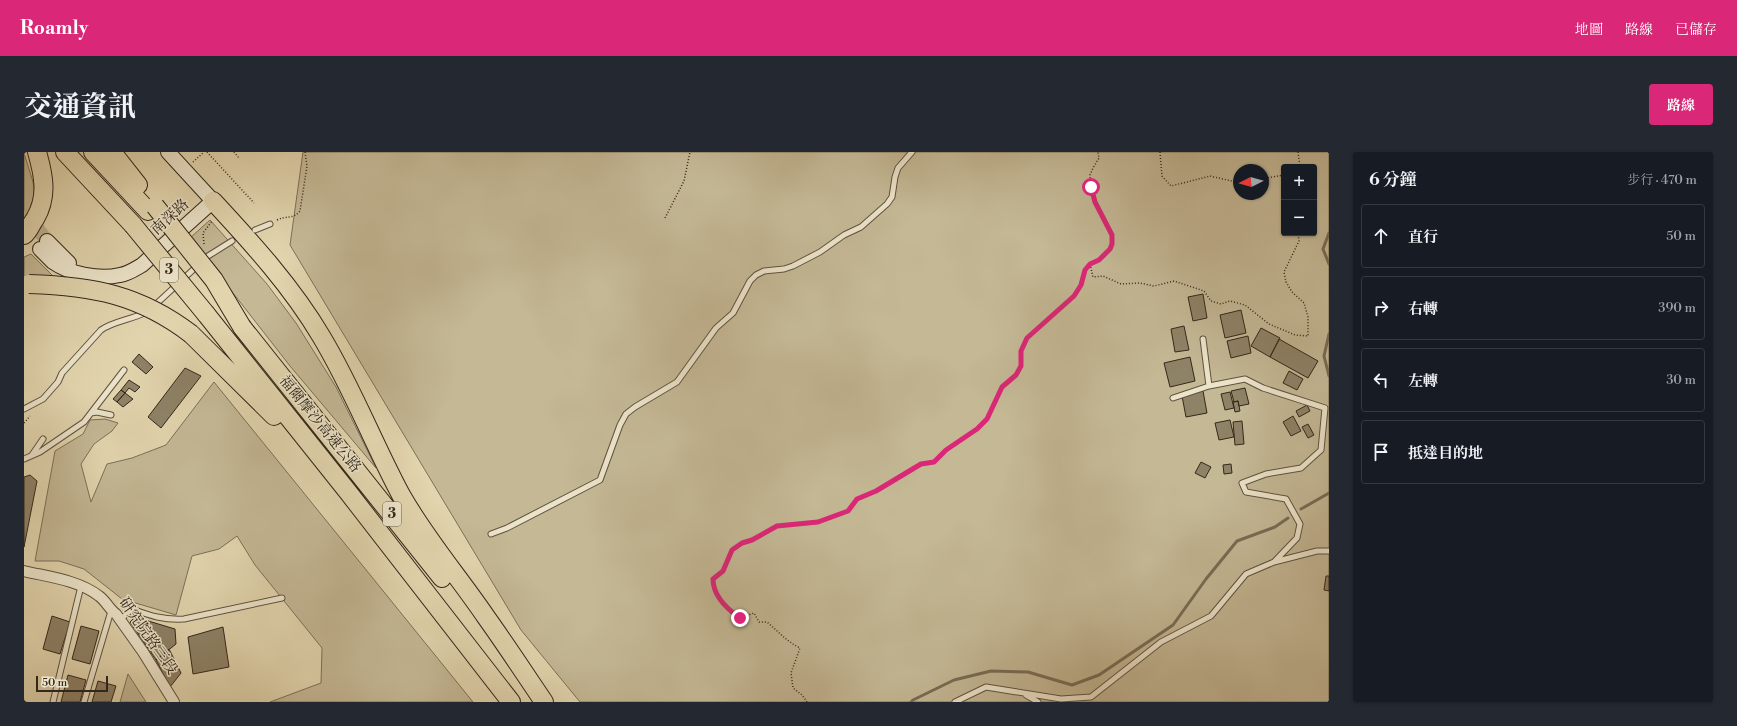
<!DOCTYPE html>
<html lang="zh-TW">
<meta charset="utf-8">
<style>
:root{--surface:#171b24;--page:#242831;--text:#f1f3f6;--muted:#9ea1a6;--line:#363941;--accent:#db2777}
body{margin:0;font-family:"Libre Bodoni","Noto Serif TC",serif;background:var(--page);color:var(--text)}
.controls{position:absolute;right:12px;top:12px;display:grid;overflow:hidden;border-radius:4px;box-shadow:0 1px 3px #0004}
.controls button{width:36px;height:36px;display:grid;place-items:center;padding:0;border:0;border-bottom:1px solid var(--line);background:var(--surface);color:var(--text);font:20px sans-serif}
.compass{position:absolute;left:1209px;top:12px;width:36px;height:36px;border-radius:50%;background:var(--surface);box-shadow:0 1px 3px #0004;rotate:264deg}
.scale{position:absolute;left:12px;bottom:10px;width:72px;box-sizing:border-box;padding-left:4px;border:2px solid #33281b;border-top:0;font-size:11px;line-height:14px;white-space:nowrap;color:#33281b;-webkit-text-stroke:3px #ece4ca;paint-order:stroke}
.stop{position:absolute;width:12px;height:12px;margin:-9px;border:3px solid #db2777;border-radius:50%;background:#fff}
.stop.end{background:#db2777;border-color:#fff;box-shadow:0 1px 4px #0008}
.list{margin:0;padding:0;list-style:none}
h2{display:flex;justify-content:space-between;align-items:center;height:52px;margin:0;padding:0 16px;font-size:17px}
h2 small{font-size:13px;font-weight:400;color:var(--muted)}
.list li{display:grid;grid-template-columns:26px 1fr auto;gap:12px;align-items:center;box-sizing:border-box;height:64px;margin:0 8px 8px;padding:0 8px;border:1px solid var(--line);border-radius:4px}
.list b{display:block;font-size:15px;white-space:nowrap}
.list em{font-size:13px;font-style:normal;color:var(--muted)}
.icon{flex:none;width:22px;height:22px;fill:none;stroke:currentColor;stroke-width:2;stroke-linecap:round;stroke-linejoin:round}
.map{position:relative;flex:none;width:1305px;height:550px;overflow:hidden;border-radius:4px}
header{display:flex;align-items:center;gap:24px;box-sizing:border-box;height:56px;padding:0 20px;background:var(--accent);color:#fff}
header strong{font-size:19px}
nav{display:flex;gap:22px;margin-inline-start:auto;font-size:14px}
.intro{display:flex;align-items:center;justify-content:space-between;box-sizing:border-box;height:96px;padding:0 24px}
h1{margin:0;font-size:28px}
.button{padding:10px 18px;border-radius:4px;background:var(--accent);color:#fff;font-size:14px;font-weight:700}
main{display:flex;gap:24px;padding:0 24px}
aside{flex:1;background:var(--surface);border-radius:4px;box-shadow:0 1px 3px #0004}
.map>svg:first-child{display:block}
.green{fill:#c4b895;stroke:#7c7058;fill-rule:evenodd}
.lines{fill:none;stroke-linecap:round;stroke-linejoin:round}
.stream{stroke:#786c55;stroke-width:3}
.building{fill:#8e8267;stroke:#33281b}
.secondary-tunnel{stroke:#bfb291;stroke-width:14;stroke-dasharray:14 7;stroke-linecap:butt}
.service-casing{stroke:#5f5340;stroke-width:7}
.minor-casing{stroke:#5f5340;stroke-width:12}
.secondary-casing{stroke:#33281b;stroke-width:16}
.motorway-casing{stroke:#33281b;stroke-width:20}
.path{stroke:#33281b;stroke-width:1.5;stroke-dasharray:1 2;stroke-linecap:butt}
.service{stroke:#ece4ca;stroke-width:5}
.minor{stroke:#ece4ca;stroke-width:10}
.secondary{stroke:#ece4ca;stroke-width:14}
.motorway{stroke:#e2d5ae;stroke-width:18}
.motorway-bridge-casing{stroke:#33281b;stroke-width:20;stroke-linecap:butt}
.motorway-bridge{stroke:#e2d5ae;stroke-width:18}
.route{stroke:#db2777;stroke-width:5}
.labels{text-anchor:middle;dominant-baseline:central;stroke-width:3;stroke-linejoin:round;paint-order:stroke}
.shield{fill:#ece4ca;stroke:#6a6050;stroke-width:1}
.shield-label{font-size:14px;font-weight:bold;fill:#33281b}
.street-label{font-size:15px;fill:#33281b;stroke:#ece4ca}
</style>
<header>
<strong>Roamly</strong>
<nav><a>地圖</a><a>路線</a><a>已儲存</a></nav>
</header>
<div class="intro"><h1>交通資訊</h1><a class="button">路線</a></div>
<main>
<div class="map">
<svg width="1305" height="550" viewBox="0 0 1305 550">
<rect width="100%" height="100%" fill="#e2d5ae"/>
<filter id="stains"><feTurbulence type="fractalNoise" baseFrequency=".005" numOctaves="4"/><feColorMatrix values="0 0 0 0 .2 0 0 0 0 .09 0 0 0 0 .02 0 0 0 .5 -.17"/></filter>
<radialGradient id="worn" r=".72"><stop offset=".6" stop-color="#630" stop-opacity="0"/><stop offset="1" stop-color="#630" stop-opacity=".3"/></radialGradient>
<!-- green -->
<path class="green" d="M279,0H1305V550H556L497,478L266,93ZM1260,15H1290V81H1260ZM1215,18H1239V42H1215Z
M0,1L9,30L11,45L0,74Z
M186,68L243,132L272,171L312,235L352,316L266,214L166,86Z
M7,102L31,126H0V105Z
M190,230L449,550H246L297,531L298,496L231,413L213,384L195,397L168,404L152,463L98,447L60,417L35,409H11L31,299L59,282L66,268L81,267L94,271L88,279L70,292L57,312L67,350L83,312L108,306L142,293Z
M104,522L122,550H96Z"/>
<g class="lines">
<!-- stream -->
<path class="stream" d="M1305,81L1299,97L1305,112
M1305,182L1300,204L1305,224
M1277,357L1305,341
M887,550L889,548L930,528L967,519L1004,520L1048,533L1075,523L1149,473L1182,427L1213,389L1251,375L1264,366"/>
</g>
<!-- building -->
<path class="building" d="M1179,142L1183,166L1169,169L1164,145Z
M1217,158L1222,181L1201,186L1196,163Z
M1160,174L1165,198L1151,200L1147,177Z
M1237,176L1256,186L1246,205L1227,194Z
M1224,184L1227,201L1207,206L1203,189Z
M1255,187L1294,209L1284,226L1246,205Z
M115,202L129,215L122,222L108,210Z
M1166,205L1171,229L1146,235L1140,211Z
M161,216L177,224L137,276L124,265Z
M1265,219L1279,227L1273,238L1259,231Z
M105,228L116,235L111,240L105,236L101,241L97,238Z
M1221,236L1225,252L1215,254L1214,249L1210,250L1207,239Z
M97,238L101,241L93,250L89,247Z
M1179,239L1183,261L1162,265L1158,244Z
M1206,240L1210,256L1201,258L1197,242Z
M101,241L109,247L99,255L93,250Z
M1214,249L1216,259L1211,260L1209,250Z
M1283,253L1286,259L1275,265L1272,259Z
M1269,264L1277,279L1267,284L1259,270Z
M1206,268L1210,285L1195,288L1191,271Z
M1218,269L1220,292L1211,293L1209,270Z
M1284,272L1290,283L1284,286L1278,275Z
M1177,310L1187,315L1181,326L1171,321Z
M1207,312L1208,321L1200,322L1199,313Z
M6,323L13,329L0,395V325Z
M1302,424H1305V439L1300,438Z
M28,464L46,470L36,502L19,497Z
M111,465L151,477L152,492L132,508L106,470Z
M57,474L75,479L66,512L48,507Z
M199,475L205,515L169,522L164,485Z
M145,497L157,521L146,535L132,508Z
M44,523L62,528L56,550H37Z
M74,529L92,534L87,550H68Z"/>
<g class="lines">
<!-- secondary-tunnel -->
<path class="secondary-tunnel" d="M0,59L23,89"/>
<defs>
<path id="service" d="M231,78L246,72
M130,154L184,104L208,89
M1179,187L1185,234
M1149,246L1185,234L1221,227L1239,236L1301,256L1297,298L1277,316L1242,322L1218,331L1222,340L1262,347L1276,372L1273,386L1251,409
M0,257L19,247L34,230L38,221L77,178C90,169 107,168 122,160
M67,261L73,260L87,263
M8,303L19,287
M0,307L16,300L60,270L100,218
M467,382L483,376L576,328L596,273L602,262L611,255L653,230L692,176L709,161L726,129L732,123L740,119L760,117L769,114L796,100L820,83L837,75L863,52L868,45L871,25L874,16L888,0
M96,468L108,457C127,464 139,468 160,467L258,446
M1002,543L1014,550
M29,550L57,434
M60,550L87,459
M931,550L962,535L1037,547L1067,545L1137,490L1187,464L1222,422L1250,410L1293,399H1305"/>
<path id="minor" d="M0,419C25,425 54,428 75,444C82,449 85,457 92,462L119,500L150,550"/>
<path id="secondary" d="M23,89L45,111
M16,97C20,101 25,106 29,110C46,122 75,128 96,123C104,122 111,117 118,113L189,49L144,0"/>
<path id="motorway" d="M41,0L109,73
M69,0L124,59
M88,0L114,33
M189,49C228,91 268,135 297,184C328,235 349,291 377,343C402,387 434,424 462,465C482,493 501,522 520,550
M0,83C5,79 7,72 11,67C24,45 20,24 13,0
M182,162L324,340L487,550
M218,175L418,426
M167,182L250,264"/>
</defs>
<!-- service casing -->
<use href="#service" class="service-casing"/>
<!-- minor casing -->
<use href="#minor" class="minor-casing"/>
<!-- secondary casing -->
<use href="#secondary" class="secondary-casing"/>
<!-- motorway casing -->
<use href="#motorway" class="motorway-casing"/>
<!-- path -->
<path class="path" d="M183,0L230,51
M210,0L215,6
M1136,0L1138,24L1147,34L1186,24L1212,30L1215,27
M1274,0L1276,15
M169,10L180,0
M1224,18L1228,14L1233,18
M1239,23L1243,26L1260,23
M641,66L660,29L666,0
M253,68C262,63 269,68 276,59L283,14L281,0
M180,92L179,81L188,69
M1066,112L1069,125L1079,124L1097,132L1116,131L1130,134L1150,129L1180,139L1187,149L1197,152L1206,149L1221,153L1245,172L1271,183L1284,184V165L1280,151L1268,140L1262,130L1260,120L1275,89L1274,81
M0,271L6,264
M783,550L778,543L769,536L767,521L776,496C762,489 755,480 743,470H735L730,461L716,466C703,457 689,444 689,427L699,419L708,398L718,391L728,388L753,374L793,370L824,359L833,347L853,339L897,312L910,310L922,298L953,277L963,267L978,235L991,223L997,214V199L1003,186L1050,144L1057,133L1061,118L1066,112L1075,108L1086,97L1088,91V83L1071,50L1067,35L1066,23L1069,16L1075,6L1074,0"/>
<!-- service -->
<use href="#service" class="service"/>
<!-- minor -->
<use href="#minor" class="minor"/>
<!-- secondary -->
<use href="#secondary" class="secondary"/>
<!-- motorway -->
<use href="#motorway" class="motorway"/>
<defs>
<path id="motorway-bridge" d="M131,54L190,128L218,175
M109,73L182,162
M5,132C69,134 116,143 167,182"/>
</defs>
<!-- motorway-bridge casing -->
<use href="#motorway-bridge" class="motorway-bridge-casing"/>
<!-- motorway-bridge -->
<use href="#motorway-bridge" class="motorway-bridge"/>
</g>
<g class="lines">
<!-- route -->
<path class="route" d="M716,466C703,457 689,444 689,427L699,419L708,398L718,391L728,388L753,374L794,370L824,359L833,347L852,339L897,312L910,310L922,298L953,277L963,267L978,235L992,223L997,214V199L1003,186L1050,144L1057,133L1061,118L1066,112L1075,108L1086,97L1088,92V83L1071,50L1067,35"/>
</g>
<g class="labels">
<!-- shield labels -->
<g class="shield">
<rect x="136" y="106" width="18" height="24" rx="3"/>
<rect x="359" y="350" width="18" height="24" rx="3"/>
</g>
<g class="shield-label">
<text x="145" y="118">3</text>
<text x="368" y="362">3</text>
</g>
<!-- street labels -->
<g class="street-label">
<text transform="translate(146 65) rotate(-42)">南深路</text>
<text transform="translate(296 272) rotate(51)">福爾摩沙高速公路</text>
<text transform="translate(124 484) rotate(55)">研究院路三段</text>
</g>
</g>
<rect width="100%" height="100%" filter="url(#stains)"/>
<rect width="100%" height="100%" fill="url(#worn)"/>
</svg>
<div class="controls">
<button>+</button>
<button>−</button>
</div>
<svg class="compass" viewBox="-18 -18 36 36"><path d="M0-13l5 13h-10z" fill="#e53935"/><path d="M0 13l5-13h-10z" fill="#9ea1a6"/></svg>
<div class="scale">50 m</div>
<div class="stop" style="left:1067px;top:35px"></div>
<div class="stop end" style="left:716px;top:466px"></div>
</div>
<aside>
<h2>6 分鐘<small>步行 · 470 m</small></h2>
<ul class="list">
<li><svg class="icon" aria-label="ahead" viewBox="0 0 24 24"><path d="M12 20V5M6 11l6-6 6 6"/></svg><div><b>直行</b></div><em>50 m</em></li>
<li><svg class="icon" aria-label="right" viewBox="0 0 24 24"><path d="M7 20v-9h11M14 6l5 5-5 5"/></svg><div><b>右轉</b></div><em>390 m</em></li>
<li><svg class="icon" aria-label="left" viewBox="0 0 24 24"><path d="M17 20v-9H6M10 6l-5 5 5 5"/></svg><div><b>左轉</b></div><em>30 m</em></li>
<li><svg class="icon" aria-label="arrive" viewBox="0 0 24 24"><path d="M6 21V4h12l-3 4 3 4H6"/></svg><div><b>抵達目的地</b></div></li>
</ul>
</aside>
</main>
